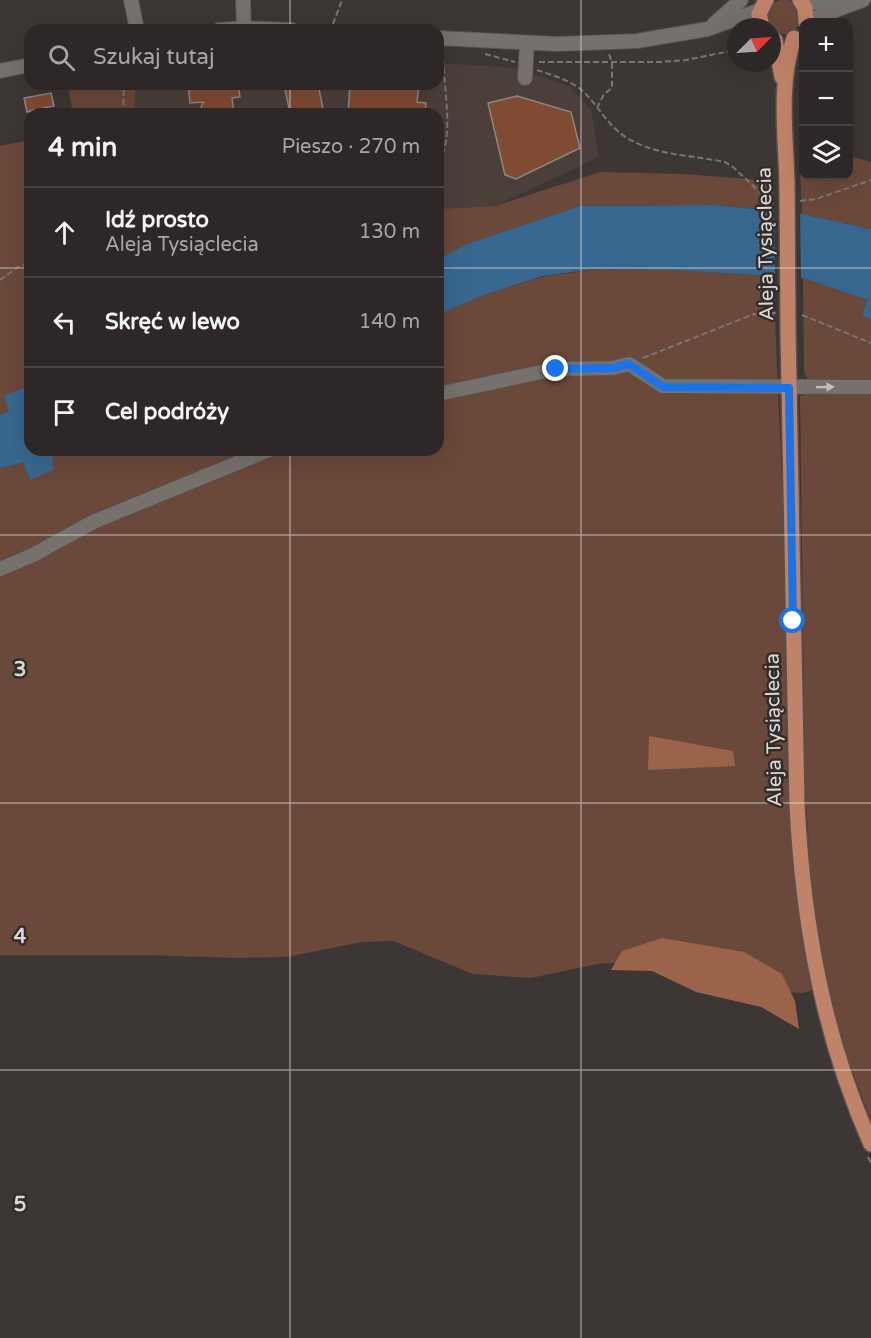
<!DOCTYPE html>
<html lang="pl">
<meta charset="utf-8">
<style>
:root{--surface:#2d2827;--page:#35302f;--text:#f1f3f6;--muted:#a7a6a7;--line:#484444}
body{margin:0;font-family:"Varela Round",sans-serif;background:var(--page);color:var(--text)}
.controls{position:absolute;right:18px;top:18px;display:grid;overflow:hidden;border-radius:12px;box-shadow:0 6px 24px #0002}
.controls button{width:54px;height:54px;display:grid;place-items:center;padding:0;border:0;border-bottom:2px solid var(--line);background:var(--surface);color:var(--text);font:30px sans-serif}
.compass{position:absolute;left:727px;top:18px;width:54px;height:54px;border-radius:50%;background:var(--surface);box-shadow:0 6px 24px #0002;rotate:66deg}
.stop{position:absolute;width:18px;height:18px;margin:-14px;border:4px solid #1a73e8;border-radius:50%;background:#fff}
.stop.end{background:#1a73e8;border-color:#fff;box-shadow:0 2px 6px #0008}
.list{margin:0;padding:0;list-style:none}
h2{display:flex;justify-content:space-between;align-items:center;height:78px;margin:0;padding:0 24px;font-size:26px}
h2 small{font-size:20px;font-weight:400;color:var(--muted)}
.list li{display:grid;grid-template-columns:39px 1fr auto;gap:18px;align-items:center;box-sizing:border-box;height:90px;padding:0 24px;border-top:2px solid var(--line)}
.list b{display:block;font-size:22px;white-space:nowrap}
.list p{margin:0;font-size:20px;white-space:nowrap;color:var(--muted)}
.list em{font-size:20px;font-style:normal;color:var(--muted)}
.icon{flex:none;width:33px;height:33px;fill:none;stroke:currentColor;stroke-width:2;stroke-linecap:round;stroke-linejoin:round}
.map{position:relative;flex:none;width:871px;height:1338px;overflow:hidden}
.search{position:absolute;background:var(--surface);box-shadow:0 6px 24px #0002;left:24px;top:24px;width:420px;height:66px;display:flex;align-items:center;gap:15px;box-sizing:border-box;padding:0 21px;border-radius:18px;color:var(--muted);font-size:22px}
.panel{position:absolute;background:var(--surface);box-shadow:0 6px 24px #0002;left:24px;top:108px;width:420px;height:348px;border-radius:18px}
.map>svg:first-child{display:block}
.built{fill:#4b3f3a}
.green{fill:#6a483a}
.forest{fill:#9c634b}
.water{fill:#37678f}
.pier{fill:#3c3634}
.building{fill:#814a33;stroke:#8d8784;stroke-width:1.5}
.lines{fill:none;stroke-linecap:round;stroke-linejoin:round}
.minor-casing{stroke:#575250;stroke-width:16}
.major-casing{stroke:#575250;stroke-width:18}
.path{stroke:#7a7573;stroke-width:2;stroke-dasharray:6 3;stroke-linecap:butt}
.minor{stroke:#77716e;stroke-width:14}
.major{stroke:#c08369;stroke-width:15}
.major-bridge-casing{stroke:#575250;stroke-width:18;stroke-linecap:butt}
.major-bridge{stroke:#c08369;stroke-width:15}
.oneway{fill:#c2bebc}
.route{stroke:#1a73e8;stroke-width:8}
.grid{fill:none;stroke:#dbd8d6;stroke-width:1.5;stroke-opacity:0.55}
.labels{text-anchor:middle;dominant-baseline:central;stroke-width:5;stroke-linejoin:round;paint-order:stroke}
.street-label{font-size:20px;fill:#dbd8d6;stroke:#322c2a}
.grid-label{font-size:20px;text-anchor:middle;font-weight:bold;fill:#dbd8d6;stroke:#322c2a;stroke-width:5;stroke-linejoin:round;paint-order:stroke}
</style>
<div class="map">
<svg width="871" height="1338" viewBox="0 0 871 1338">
<rect width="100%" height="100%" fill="#3c3634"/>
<!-- built -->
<path class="built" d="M438,63L517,68L570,87L591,110L599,157L495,206L438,209V114H134L136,84H438Z"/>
<!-- green -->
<path class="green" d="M779,0H788L796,5C798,9 801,15 801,20C801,22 798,26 796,28C779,48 751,14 779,0Z
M67,84H136L134,114H63L72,107Z
M30,137V389L29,386L9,412L0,415V146L25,141Z
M799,143L803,145L804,176H848L849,156L871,162V229L802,214Z
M600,172L683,174L773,181L774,211L714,205L580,206L467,244L438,259V209L495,206Z
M598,269L672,270L774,276C776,374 783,473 785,571C787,707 782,857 812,991L802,993L776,991L678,960L597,964L531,978L473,974L393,941L362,942L287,957L237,958L142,955H0V468L23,463L30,480L61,450H438V315L484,295L545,276Z
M803,278L867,300L862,316L871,319V382L808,380L804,372Z
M871,392V1120L851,1068L826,984L812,898L805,784L800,396L811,393Z"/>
<!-- forest -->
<path class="forest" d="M649,736L733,751L735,766L648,770Z
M662,938L744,952L782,974L795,1001L799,1029L761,1007L696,992L652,971L611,970L622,951Z"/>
<!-- water -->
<path class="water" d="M714,205L802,214L871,229V319L862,316L867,300L803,278L672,270L594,269L543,276L484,295L438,315V259L467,244L580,206Z
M29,386L30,450H61L52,459L53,470L30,480L23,463L0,468V415L9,411L4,396Z"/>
<!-- pier -->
<path class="pier" d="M774,208L800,210L801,280L775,279Z"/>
<!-- building -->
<path class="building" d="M188,84H238L240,97L232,98L234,114H199L203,102L190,103Z
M284,84H318L324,114L290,113Z
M350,84H419L417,102L426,103L425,114H348Z
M51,93L54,106L43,108L44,114H35L34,110L27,112L24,98Z
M517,96L571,112L580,148L516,179L505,175L488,103Z"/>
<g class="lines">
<defs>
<path id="minor" d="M131,0L137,30
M243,0L244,28
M801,1L812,3L838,0
M807,21L863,0
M714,24L741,0
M219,30L244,28L292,30
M438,38L557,44L637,41L708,29L760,10
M0,71L30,65
M525,78L527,43
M438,394L556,369L613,368L629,364L663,386L871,387
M0,569L33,555L93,522L269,450"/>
<path id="major" d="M800,0L805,8L806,22
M762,27L759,14L766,0
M775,40L782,77
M787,184C786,137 778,84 794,38
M788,331L797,805C803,923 823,1036 871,1144"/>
</defs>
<!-- minor casing -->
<use href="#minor" class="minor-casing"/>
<!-- major casing -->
<use href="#major" class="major-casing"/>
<!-- path -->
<path class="path" d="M333,24L342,0
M485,54L515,62
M539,62H660L686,60L736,50
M537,70C551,75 567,79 579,88C597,102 605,124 627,138C657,156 692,155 725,162L733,167L766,198L773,200
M597,108L604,94L612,88V63L609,54
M123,114L124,84
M438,162C456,140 442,79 443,50
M800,201L816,199L871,180
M0,280L18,267L30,263
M802,315L871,343
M643,358L754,314L776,313
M868,1157L871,1163"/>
<!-- minor -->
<use href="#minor" class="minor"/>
<!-- major -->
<use href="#major" class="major"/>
<defs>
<path id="major-bridge" d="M787,184L788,331"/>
</defs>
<!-- major-bridge casing -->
<use href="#major-bridge" class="major-bridge-casing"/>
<!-- major-bridge -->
<use href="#major-bridge" class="major-bridge"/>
</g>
<!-- one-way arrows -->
<defs><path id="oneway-solid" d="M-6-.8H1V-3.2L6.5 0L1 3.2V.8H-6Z" transform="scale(1.5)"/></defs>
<use class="oneway" href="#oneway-solid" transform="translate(825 387) rotate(-1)"/>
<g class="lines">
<!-- route -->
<path class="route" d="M556,369L613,368L629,364L663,387L789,388L793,621"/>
</g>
<!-- grid -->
<path class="grid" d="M290,0V30M581,0V1338M290,84V114M0,268H30M438,268H871M290,450V1338M0,535H871M0,803H871M0,1070H871"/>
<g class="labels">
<!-- street labels -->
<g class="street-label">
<text transform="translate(766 244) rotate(-91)">Aleja Tysiąclecia</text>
<text transform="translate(774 730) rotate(-91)">Aleja Tysiąclecia</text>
</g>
</g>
<g class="grid-label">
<text x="20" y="676">3</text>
<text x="20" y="943">4</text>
<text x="20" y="1211">5</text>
</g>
</svg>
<div class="controls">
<button>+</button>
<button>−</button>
<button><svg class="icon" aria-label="layers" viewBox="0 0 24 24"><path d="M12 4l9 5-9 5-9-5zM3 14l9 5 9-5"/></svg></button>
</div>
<svg class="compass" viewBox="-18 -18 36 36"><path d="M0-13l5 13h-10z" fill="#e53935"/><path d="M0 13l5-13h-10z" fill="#a7a6a7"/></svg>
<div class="stop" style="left:793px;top:621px"></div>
<div class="stop end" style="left:556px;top:369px"></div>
<div class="search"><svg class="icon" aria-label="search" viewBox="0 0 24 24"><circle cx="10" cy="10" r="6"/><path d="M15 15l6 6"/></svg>Szukaj tutaj</div>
<section class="panel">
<h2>4 min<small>Pieszo · 270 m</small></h2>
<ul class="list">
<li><svg class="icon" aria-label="ahead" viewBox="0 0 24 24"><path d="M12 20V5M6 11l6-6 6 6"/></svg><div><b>Idź prosto</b><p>Aleja Tysiąclecia</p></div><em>130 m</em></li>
<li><svg class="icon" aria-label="left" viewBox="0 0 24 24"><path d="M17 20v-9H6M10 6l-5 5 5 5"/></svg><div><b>Skręć w lewo</b></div><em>140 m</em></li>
<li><svg class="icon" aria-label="arrive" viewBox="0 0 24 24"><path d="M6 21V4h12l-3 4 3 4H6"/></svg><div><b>Cel podróży</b></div></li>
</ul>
</section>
</div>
